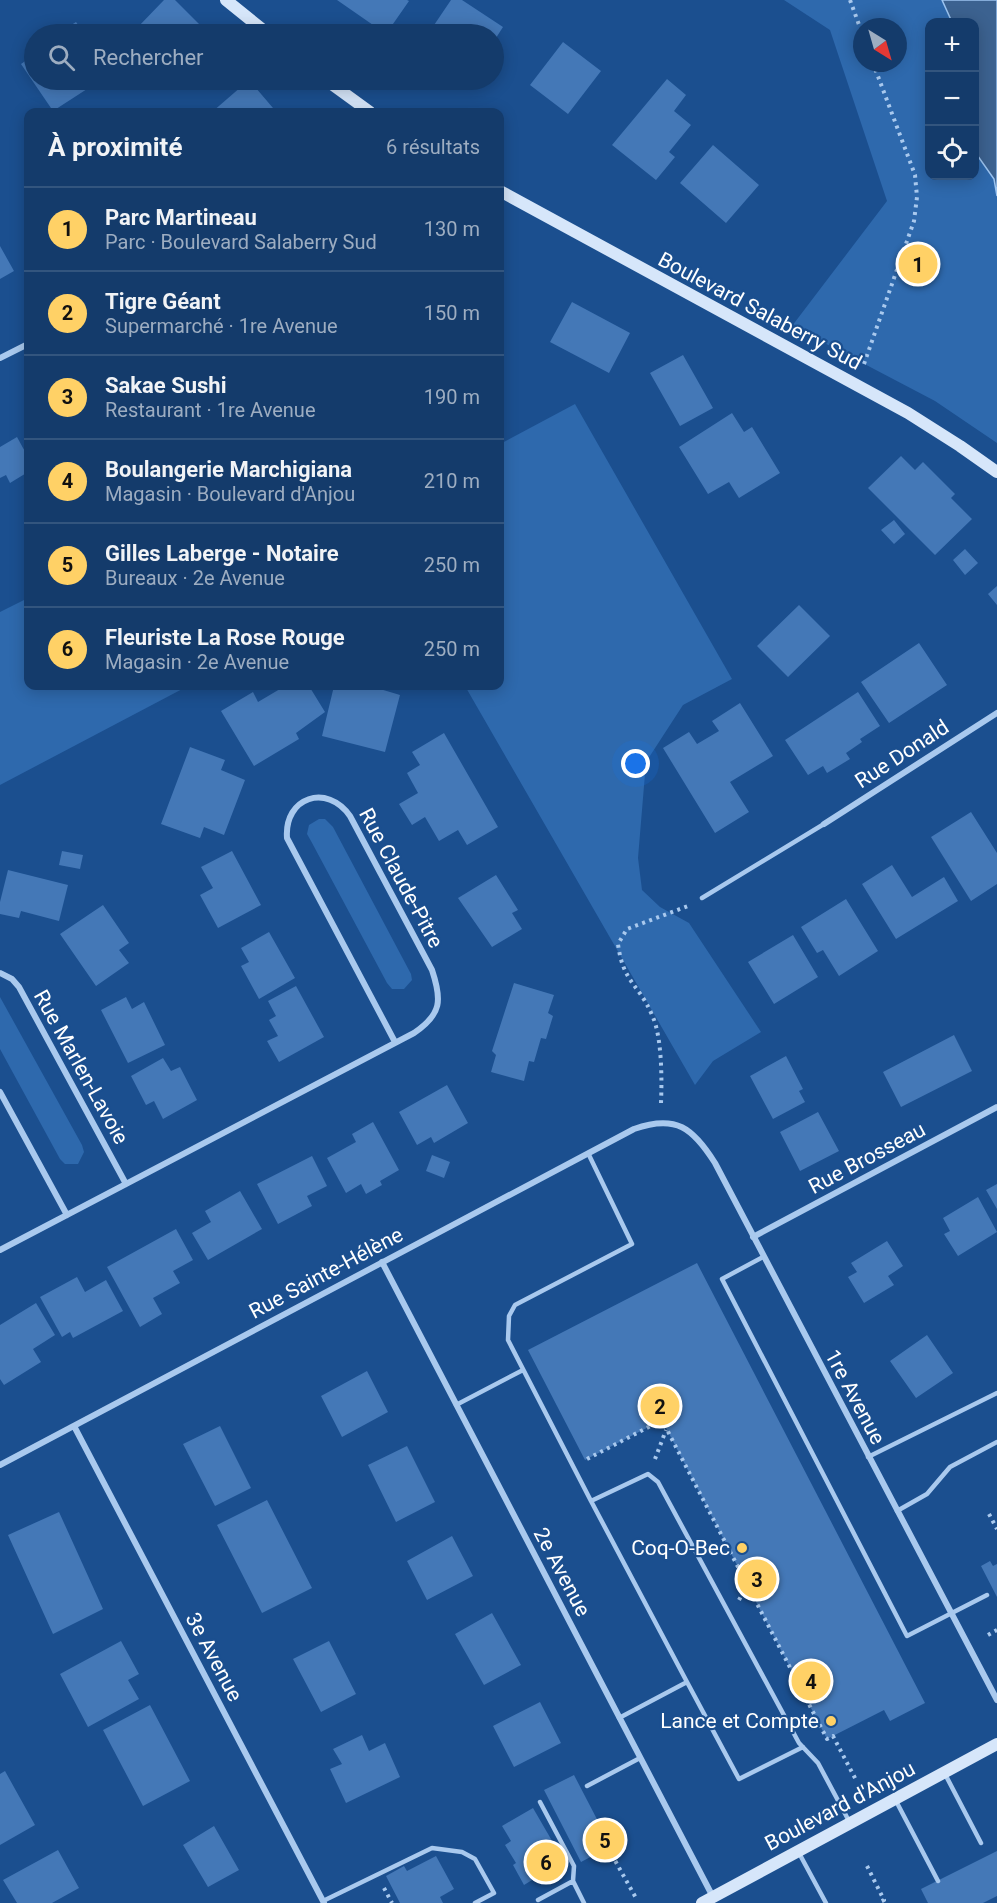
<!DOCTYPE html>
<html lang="fr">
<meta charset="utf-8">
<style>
:root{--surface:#143b6b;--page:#1d4271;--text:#f1f3f6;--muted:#9dadc1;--line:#33557e;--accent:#ffd166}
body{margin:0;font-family:Roboto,sans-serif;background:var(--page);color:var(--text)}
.controls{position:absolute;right:18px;top:18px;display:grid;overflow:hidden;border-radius:12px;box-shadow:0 3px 15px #0003}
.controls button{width:54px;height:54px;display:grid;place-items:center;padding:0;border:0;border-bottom:2px solid var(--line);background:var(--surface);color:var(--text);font:30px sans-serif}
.compass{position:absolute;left:853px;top:18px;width:54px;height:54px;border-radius:50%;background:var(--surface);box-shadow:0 3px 15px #0003;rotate:143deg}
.you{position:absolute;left:636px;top:764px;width:21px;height:21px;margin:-15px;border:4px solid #fff;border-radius:50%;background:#1a73e8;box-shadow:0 0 0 9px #1a73e833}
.badge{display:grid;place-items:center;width:39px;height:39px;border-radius:50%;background:var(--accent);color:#111;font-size:20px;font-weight:700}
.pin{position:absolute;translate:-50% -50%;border:3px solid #fff;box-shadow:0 2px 6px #0006}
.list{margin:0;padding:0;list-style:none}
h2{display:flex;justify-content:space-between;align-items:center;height:78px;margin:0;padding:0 24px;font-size:26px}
h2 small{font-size:20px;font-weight:400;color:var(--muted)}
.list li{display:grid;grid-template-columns:39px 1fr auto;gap:18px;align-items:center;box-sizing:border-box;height:84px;padding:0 24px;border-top:2px solid var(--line)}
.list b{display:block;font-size:22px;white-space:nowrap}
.list p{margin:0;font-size:20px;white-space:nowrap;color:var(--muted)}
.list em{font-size:20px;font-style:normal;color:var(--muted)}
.icon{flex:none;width:33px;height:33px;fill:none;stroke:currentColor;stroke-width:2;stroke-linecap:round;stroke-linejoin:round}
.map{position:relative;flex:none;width:997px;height:1903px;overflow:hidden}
.search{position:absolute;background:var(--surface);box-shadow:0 3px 15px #0003;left:24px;top:24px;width:480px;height:66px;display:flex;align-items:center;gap:15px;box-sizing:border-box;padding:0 21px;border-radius:33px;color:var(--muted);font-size:22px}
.panel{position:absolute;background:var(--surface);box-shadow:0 3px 15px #0003;left:24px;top:108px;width:480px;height:582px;border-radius:12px}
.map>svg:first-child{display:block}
.green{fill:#2e69ad;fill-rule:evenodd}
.water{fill:#3c6290;stroke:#9cc4f0;stroke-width:1.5}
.building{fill:#4478b7}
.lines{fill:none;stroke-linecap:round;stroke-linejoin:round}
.path{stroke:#a9c9ee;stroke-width:4;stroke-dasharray:3 4.5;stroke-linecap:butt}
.lane{stroke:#a9c9ee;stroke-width:4.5}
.street{stroke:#a9c9ee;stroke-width:6}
.secondary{stroke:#d6e6fa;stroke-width:12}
.poi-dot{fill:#ffd166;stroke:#1b4f8f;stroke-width:2}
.labels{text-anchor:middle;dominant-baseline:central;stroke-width:4.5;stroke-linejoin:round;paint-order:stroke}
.street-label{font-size:21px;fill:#fff;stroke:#1b4f8f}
.poi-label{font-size:21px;fill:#fff;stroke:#1b4f8f;text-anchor:end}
</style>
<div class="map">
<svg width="997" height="1903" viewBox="0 0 997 1903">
<rect width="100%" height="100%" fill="#1b4f8f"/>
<!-- green -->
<path class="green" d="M784,0H942L952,22H930V176H974L975,152L994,179L997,196V443L935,401L792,326L887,201L830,30ZM862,27H898V63H862Z
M575,404L732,679L683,705L646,762L638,858L642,890L660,907L689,923L761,1032L713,1061L695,1085L465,686H500V444Z
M28,598V686H188L0,785V612Z
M319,819H325L333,827L411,974L412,980L404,989H392L387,983L311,841L307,834L309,825Z
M0,997L82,1145L84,1152L78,1164H65L60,1159L0,1049Z"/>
<!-- water -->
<path class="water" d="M942,0H997V196L994,179L975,152L974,22H952Z"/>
<!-- building -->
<path class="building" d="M164,0H175L204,29L198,34H143L137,28Z
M337,0H407L409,1L386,34Z
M451,0H462L503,27L494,41V34H428Z
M76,22L85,34H57Z
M563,42L601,71L568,114L530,85Z
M34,55V80H101L53,111L21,64Z
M667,79L686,95L674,111L691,125L669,152L675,157L656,180L612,145Z
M249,80L273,108L268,112H212Z
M713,145L759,185L726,223L680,183Z
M0,246L14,271L0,279Z
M572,302L630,333L609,373L550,342Z
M683,355L713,408L680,426L650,373Z
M732,413L744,432L752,427L780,473L739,498L729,482L708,494L679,447Z
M17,437L28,457V472L10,483L6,475L0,478V447Z
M901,456L915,470L923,462L955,494L951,498L972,519L935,555L868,488Z
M894,520L905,534L894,544L881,530Z
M965,549L978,563L965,575L953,560Z
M997,586V605L988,594Z
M799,605L830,636L788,677L757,646Z
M919,643L947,685L889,723L861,682Z
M285,686H309L325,712L296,733L299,739L254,766L221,711L253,692L258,702Z
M334,686H370L400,695L385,752L322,736Z
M858,692L880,726L860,739L862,742L846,753L850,759L827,773L823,766L808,775L785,740Z
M740,703L773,756L730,782L749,812L715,833L663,748L689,732L697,744L719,731L712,721Z
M444,733L498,827L467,845L458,830L439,841L425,817L412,825L399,804L418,793L407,773L420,765L412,752Z
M190,747L225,760L221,770L245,780L224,835L204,827L200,838L161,824Z
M971,812L997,853V884L971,901L931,837Z
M62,851L83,855L80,869L59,865Z
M232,851L261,905L218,928L200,895L213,888L201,867Z
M892,865L912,897L944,877L958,901L896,939L862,884Z
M8,870L68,885L59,921L21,911L19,918L0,914V902Z
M496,875L518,910L512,913L522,929L492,947L458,898Z
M846,899L878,951L839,976L823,950L817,953L801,927Z
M103,905L129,943L119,950L129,963L96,986L60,934Z
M269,932L295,978L259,999L241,966L249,962L241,948Z
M793,935L818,977L774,1004L748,962Z
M514,983L554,995L548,1013L553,1016L546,1039L541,1038L534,1062L529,1061L524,1081L491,1072L496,1055L492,1051Z
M296,986L324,1037L279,1062L267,1041L278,1036L269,1020L276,1016L268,1001Z
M126,997L132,1009L144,1002L165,1045L128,1063L101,1010Z
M954,1035L972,1071L901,1107L883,1072Z
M786,1056L803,1089L799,1091L805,1102L773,1119L750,1076Z
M163,1058L171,1071L180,1067L197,1100L163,1119L154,1101L146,1105L131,1076Z
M447,1085L468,1123L434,1143L431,1137L417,1145L399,1112Z
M818,1112L839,1151L800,1171L780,1132Z
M373,1122L399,1170L380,1181L382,1185L366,1194L361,1184L346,1193L327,1158L356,1142L352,1134Z
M432,1155L450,1162L444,1178L426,1171Z
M312,1156L327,1186L307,1196L312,1206L278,1224L257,1184Z
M997,1184V1209L986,1190Z
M240,1191L262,1229L208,1260L192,1233L211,1222L205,1211Z
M978,1197L997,1232L958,1256L944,1234L950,1231L943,1218Z
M176,1229L193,1260L173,1271L180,1283L153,1298L162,1314L140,1327L107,1267Z
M887,1241L903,1266L888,1276L894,1285L864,1303L848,1277L857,1272L851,1263Z
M697,1263L925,1703L890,1721L884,1710L827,1739L662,1420L585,1460L528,1350Z
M77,1277L85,1292L106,1280L123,1311L73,1338L70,1332L62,1337L40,1297Z
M36,1303L55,1335L33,1349L41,1362L4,1385L0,1379V1325Z
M927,1335L953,1373L916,1398L890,1361Z
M367,1371L388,1412L342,1437L321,1396Z
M220,1426L251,1488L215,1506L183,1444Z
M407,1446L435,1502L396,1522L368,1465Z
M267,1500L312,1588L262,1613L217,1525Z
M59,1512L103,1609L53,1634L8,1535Z
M452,1536L473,1576L427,1600L407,1561Z
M990,1561L993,1566L997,1564V1597L981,1566Z
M492,1613L521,1665L484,1685L455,1634Z
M121,1641L139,1674L128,1680L139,1699L88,1727L60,1674Z
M329,1641L356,1694L321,1712L293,1659Z
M540,1702L561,1743L514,1767L493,1726Z
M150,1705L190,1781L143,1806L103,1730Z
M362,1735L369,1751L385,1743L400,1777L346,1803L330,1769L342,1764L333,1749Z
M5,1771L35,1825L0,1845V1774Z
M574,1775L600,1825L605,1823L615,1844L581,1862L544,1790Z
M533,1808L566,1865L540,1881L537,1877L524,1885L513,1865L516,1863L505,1845L511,1841L502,1826Z
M214,1826L239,1870L208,1887L183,1845Z
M58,1850L79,1888L52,1903H17L3,1880Z
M997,1851V1896L983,1903H928L921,1889Z
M436,1856L454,1889L440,1897L443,1903H400L386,1876L404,1866L407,1871Z"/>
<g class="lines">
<!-- path -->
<path class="path" d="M850,0L862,33
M864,364L914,221L917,197L915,175L873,63
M661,1103C662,1079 662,1036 652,1015C639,984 623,983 618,944L627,929L688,906
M587,1459L662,1420L827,1739L833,1736L856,1780
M655,1459L666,1430
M989,1514L997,1529
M739,1600L747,1585
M988,1635L997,1630
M608,1848L636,1898
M867,1866L884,1900L878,1903
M384,1888L392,1903"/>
<!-- lane -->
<path class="lane" d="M702,898L824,824
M588,1153L632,1244L515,1305L509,1316L508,1340L591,1501L648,1474L658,1482L799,1743L818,1763L850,1823
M763,1257L722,1279L907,1636L987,1595
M456,1405L523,1370
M868,1457L997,1393
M591,1501L687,1682
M897,1511L927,1494L950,1467L997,1442
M619,1718L687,1682L739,1779L803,1747
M945,1774L981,1843
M587,1786L640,1758
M896,1801L938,1881
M540,1802L574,1866L573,1881L584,1903
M799,1853L826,1903
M538,1900L573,1881
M323,1901L432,1848L462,1852L475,1859L494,1893L475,1903"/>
<!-- street -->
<path class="street" d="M0,358L28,344
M824,824L997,713
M0,973L12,979L19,987L126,1184
M0,1092L67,1215
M753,1237L997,1107
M0,1250L414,1033C442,1014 442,1000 432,970L350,816C327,783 284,797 287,838L395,1042
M382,1262L713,1897
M74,1426L324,1903
M0,1465L634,1129C676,1114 693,1128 715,1163L997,1700"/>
<!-- secondary -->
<path class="secondary" d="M226,0L268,34
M326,80L370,112
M500,191L908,413L960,446L997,472
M702,1903L997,1744"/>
</g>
<!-- markers -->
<g class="poi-dot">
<circle cx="742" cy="1548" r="6"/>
<circle cx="831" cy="1721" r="6"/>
</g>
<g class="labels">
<!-- street labels -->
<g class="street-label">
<text transform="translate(760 311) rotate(28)">Boulevard Salaberry Sud</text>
<text transform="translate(902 754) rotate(-33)">Rue Donald</text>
<text transform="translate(401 878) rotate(62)">Rue Claude-Pitre</text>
<text transform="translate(81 1067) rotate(61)">Rue Marlen-Lavoie</text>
<text transform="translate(867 1158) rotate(-28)">Rue Brosseau</text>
<text transform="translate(326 1273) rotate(-28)">Rue Sainte-Hélène</text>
<text transform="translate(855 1397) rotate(62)">1re Avenue</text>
<text transform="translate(562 1572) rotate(62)">2e Avenue</text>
<text transform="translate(214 1657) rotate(62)">3e Avenue</text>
<text transform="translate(840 1806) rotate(-28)">Boulevard d'Anjou</text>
</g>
<!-- poi labels -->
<g class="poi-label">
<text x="730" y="1548">Coq-O-Bec</text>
<text x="819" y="1721">Lance et Compte</text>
</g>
</g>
</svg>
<div class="controls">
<button>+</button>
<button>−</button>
<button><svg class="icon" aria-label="locate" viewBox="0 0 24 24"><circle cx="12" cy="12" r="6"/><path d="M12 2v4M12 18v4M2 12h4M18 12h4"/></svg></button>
</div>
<svg class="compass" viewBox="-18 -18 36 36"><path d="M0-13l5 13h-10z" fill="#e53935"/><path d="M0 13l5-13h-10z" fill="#9dadc1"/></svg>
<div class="you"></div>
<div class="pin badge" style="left:918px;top:264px">1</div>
<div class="pin badge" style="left:660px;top:1406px">2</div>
<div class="pin badge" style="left:757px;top:1579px">3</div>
<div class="pin badge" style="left:811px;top:1681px">4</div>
<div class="pin badge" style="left:605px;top:1840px">5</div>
<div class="pin badge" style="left:546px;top:1862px">6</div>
<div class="search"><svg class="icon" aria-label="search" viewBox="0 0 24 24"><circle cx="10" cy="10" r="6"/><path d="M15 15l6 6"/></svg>Rechercher</div>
<section class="panel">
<h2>À proximité<small>6 résultats</small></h2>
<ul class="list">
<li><span class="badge">1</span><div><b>Parc Martineau</b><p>Parc · Boulevard Salaberry Sud</p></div><em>130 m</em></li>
<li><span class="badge">2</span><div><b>Tigre Géant</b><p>Supermarché · 1re Avenue</p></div><em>150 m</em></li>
<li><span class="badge">3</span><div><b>Sakae Sushi</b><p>Restaurant · 1re Avenue</p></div><em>190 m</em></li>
<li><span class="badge">4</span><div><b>Boulangerie Marchigiana</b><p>Magasin · Boulevard d'Anjou</p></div><em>210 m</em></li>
<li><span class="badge">5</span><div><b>Gilles Laberge - Notaire</b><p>Bureaux · 2e Avenue</p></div><em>250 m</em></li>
<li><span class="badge">6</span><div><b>Fleuriste La Rose Rouge</b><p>Magasin · 2e Avenue</p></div><em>250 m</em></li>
</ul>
</section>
</div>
